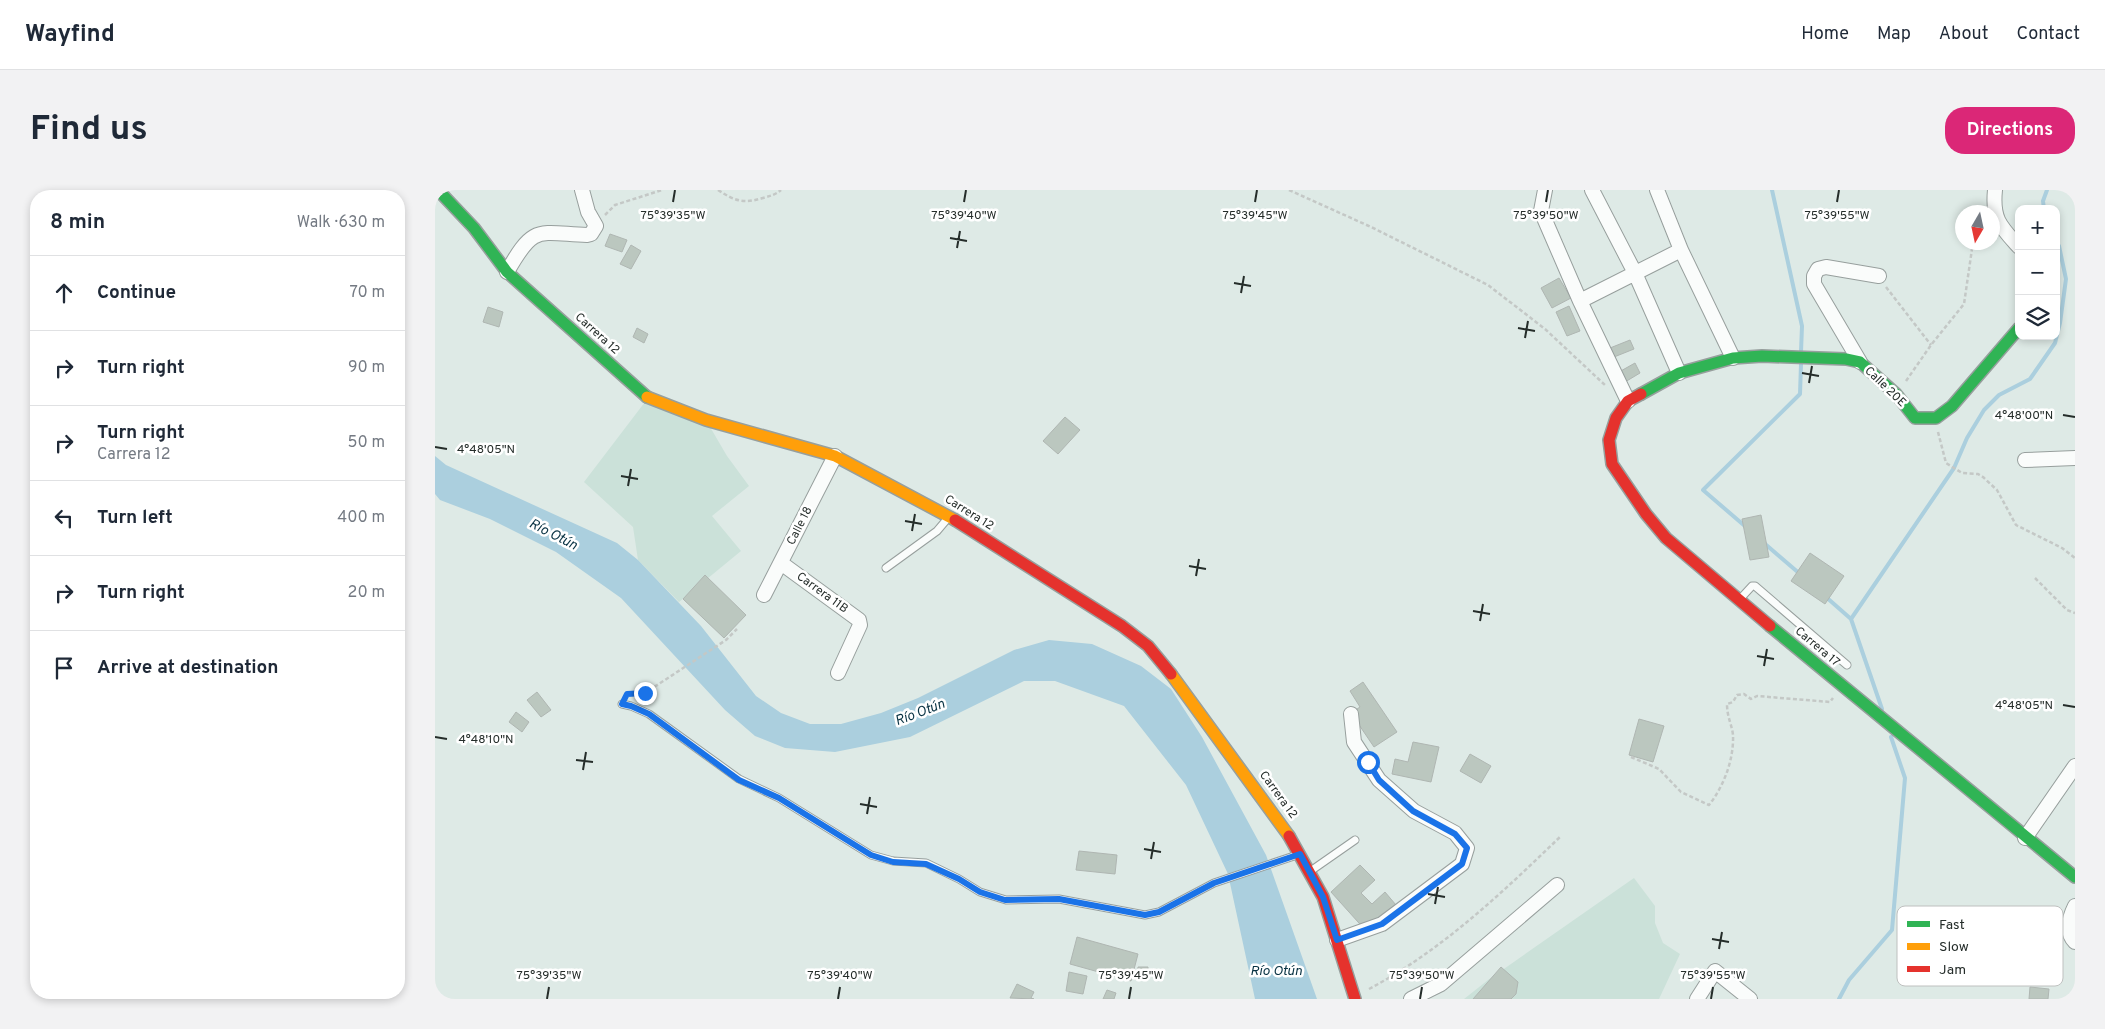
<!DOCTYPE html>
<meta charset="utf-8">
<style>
:root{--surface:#fff;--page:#f2f2f3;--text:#1f2937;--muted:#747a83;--line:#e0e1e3;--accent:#db2777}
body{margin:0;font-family:Overpass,sans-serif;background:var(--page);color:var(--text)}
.controls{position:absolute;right:15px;top:15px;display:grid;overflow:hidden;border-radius:10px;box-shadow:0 2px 8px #0003}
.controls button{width:45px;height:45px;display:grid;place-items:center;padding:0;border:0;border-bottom:1px solid var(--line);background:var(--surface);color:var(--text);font:25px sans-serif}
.compass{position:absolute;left:1520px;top:15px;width:45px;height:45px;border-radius:50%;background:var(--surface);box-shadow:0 2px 8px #0003;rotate:189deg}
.stop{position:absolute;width:15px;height:15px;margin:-11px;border:4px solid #1a73e8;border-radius:50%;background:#fff}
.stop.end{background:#1a73e8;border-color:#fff;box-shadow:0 1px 5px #0008}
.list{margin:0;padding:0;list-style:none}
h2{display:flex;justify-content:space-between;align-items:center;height:65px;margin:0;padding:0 20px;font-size:21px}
h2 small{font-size:16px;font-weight:400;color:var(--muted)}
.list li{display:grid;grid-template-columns:32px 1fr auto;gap:15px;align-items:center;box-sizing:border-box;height:75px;padding:0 20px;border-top:1px solid var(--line)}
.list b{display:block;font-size:19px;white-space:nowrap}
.list p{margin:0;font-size:16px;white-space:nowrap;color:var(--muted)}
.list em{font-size:16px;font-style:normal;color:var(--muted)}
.icon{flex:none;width:28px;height:28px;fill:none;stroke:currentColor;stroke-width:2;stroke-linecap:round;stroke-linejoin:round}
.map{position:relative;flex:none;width:1640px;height:809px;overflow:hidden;border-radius:20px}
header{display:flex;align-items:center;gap:30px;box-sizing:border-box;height:70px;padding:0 25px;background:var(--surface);border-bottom:1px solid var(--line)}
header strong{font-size:24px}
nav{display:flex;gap:28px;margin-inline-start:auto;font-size:18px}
.intro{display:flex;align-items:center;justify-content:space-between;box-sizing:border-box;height:120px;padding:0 30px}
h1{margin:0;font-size:35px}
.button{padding:12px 22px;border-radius:20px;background:var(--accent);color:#fff;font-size:18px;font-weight:700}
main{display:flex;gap:30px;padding:0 30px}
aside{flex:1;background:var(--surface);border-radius:20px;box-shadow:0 2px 8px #0003}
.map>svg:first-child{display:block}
.built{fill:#cbe1d9}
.water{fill:#abcfde}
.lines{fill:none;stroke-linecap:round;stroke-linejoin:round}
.stream{stroke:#abcfde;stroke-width:4}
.building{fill:#bbc7bf;stroke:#afb6b2}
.lane-casing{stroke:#979f9d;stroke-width:9}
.street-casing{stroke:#979f9d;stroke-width:16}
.fast-casing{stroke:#979f9d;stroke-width:14}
.slow-casing{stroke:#979f9d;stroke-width:14}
.jam-casing{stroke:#979f9d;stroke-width:14}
.path{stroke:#c4c8c6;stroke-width:2.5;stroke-dasharray:4 2.5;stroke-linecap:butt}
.lane{stroke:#fafcfb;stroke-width:7}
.street{stroke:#fafcfb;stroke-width:14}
.fast{stroke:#30b455;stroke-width:11}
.slow{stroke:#ff9f0a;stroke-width:11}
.jam{stroke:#e5322d;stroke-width:11}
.route{stroke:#1a73e8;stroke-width:6}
.ticks{fill:none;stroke:#252d2a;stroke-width:2}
.labels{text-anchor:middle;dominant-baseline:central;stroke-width:5;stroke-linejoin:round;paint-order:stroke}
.street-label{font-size:12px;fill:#252d2a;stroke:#fff}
.water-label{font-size:14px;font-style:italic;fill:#083243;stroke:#fff}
.key{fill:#fff;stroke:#bec0bf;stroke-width:1}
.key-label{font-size:14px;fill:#252d2a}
.ticks-label{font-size:12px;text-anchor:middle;fill:#252d2a;stroke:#fff;stroke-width:5;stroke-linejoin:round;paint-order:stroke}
</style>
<header>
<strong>Wayfind</strong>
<nav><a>Home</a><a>Map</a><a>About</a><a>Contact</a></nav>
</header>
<div class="intro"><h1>Find us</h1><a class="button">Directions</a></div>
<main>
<aside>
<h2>8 min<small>Walk · 630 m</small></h2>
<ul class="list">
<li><svg class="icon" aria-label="ahead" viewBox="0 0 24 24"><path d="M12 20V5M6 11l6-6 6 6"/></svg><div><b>Continue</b></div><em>70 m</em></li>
<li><svg class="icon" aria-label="right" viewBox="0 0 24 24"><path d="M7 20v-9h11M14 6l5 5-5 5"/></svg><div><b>Turn right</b></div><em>90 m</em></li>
<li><svg class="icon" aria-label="right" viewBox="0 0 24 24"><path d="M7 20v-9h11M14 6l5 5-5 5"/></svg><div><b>Turn right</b><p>Carrera 12</p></div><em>50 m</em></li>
<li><svg class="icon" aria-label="left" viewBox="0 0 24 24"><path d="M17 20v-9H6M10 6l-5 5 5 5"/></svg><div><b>Turn left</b></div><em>400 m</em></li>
<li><svg class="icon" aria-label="right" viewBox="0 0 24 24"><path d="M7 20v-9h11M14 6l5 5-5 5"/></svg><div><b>Turn right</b></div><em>20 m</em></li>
<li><svg class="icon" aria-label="arrive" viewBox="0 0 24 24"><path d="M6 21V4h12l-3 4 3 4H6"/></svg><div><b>Arrive at destination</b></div></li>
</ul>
</aside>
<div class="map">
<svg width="1640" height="809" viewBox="0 0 1640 809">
<rect width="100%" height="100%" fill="#deeae6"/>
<!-- built -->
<path class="built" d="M213,208L271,230L292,266L314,296L277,326L306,361L244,412L203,370L198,337L149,292Z
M1199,688L1220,716V733L1228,753L1245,764L1224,809H1029L1053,790Z"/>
<!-- water -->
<path class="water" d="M0,266L11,275L182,353L203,370L266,436L321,506L346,523L375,534H406L446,523L483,508L579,460L614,450L657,454L706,476L736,499L767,547L831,665L882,809H820L793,684L751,595L689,516L620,491H589L475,547L400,562L350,558L320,546L290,520L186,408L121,362L55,329L5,310L0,304Z"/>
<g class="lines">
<!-- stream -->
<path class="stream" d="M1337,0L1367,136L1366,162
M1609,19L1608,11L1612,0
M1311,337L1268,300L1365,204L1366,174
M1329,353L1365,384
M1391,407L1416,429L1447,519
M1416,429L1519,278L1532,248L1549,220L1564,205L1595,189L1620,153L1625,133L1631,89L1624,56L1621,53
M1404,809L1414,790L1457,740L1470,588L1456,547"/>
</g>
<!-- building -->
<path class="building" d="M175,44L192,50L187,62L170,56Z
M196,55L206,61L196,79L185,74Z
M1124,88L1136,108L1117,118L1106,98Z
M1134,116L1145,141L1132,146L1121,122Z
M53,117L68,122L64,137L48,132Z
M202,138L213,144L209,153L198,147Z
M1195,150L1199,159L1179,167L1175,158Z
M1200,173L1205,183L1190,192L1184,182Z
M630,227L645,240L623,264L608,251Z
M1326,325L1334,367L1315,370L1307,329Z
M1375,363L1409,386L1390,414L1356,391Z
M270,385L311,425L289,448L248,409Z
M928,492L962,542L939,557L916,523L925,517L915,501Z
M102,502L116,520L106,527L92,510Z
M81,522L94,532L87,542L74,532Z
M1204,529L1229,536L1218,572L1194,565Z
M978,552L1004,557L996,592L957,584L960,569L973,572Z
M1035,564L1056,576L1046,593L1025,581Z
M644,661L682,665L680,684L641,680Z
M925,675L940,690L926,703L937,714L950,702L961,715L932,742L896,702Z
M642,747L703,764L696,791L635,774Z
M703,777H713V790L702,789Z
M1066,777L1083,792L1081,804L1076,809H1038Z
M634,782L652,786L648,804L631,801Z
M582,794L599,802L596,808L599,809L575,808Z
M1595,797L1614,799L1613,809H1594Z
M672,800L681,803L679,809H668Z"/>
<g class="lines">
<defs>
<path id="lane" d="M451,378L502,341L513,328
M1305,409L1317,396H1320L1412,475
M187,514L196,516L214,524L304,589L344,608L436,665L458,671L491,673L524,689L545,702L571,710L624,709L710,725L724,722L779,693L862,665
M877,680L920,650"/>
<path id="street" d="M1110,0L1106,21L1145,111L1193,211
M1157,0L1200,83L1244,183
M1222,0L1246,60L1298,168
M1560,0C1557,29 1565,36 1584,57
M72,82C99,34 102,43 152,45L156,44L161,36L153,22L147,0
M1145,111L1246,60
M1425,172L1379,94V86L1383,79L1391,77L1444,86
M1590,270L1640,268
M346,373L424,430L425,435L403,483
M329,405L400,266
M1590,648L1640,576
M1640,716C1634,728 1630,742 1640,752
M902,750L947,734L1027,674L1032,658L1020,643L979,621L944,590L919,552L916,524
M976,809L1006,794L1122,695
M1262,809L1280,781L1315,809"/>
<path id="fast" d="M3,0L39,38L72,82L212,207
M1206,204L1244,183L1298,168L1327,166L1411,169L1425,172L1461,204L1480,228H1501L1517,216L1584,138
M1335,436L1640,687"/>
<path id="slow" d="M212,207L271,230L400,266L520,330
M736,484L854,646"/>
<path id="jam" d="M1206,204L1193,211L1181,228L1174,250L1177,274L1211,324L1231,348L1335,436
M520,330L687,436L713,456L736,484
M854,646L888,707L920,809"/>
</defs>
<!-- lane casing -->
<use href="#lane" class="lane-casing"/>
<!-- street casing -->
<use href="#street" class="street-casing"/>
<!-- fast casing -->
<use href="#fast" class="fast-casing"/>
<!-- slow casing -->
<use href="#slow" class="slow-casing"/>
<!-- jam casing -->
<use href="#jam" class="jam-casing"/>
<!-- path -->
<path class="path" d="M283,0C300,11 308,14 328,8C335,6 340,5 346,0
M854,0L936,37L1053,95L1110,139L1171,196
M170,25L180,15L227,0
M1451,97L1496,155
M1471,191L1496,155L1529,114L1538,52
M1503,242L1511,273L1527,283L1543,284L1548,287L1562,300L1581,335L1627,358L1640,368
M1600,388L1632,420L1640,423
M191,506L192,503H210L291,450L302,439
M1196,567L1224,579L1246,602L1274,615C1289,596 1299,569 1298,545C1297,535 1292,527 1292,514L1298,512L1302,505L1309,504L1316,509L1322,506L1395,512L1398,508
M934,799C1006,761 1068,702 1126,646"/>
<!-- lane -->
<use href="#lane" class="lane"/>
<!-- street -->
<use href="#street" class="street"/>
<!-- fast -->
<use href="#fast" class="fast"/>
<!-- slow -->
<use href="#slow" class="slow"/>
<!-- jam -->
<use href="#jam" class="jam"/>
</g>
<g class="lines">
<!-- route -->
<path class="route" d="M210,503L192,504L187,514L196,516L214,524L304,590L344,608L436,665L458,672L491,674L524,689L545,702L570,710L624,709L710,725L724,722L779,693L865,664L888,707L902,750L947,734L1027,674L1032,658L1020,644L978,621L944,590L933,572"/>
</g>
<!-- ticks -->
<path class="ticks" d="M238,12L240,0M529,12L531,0M820,12L822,0M1111,12L1113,0M1402,12L1404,0M515,48L532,51M522,58L525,41M799,93L816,96M806,103L809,86M1083,138L1100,141M1090,148L1093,131M1367,183L1384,186M1374,193L1377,176M1628,225L1640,227M0,257L12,259M186,286L203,289M193,296L196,279M470,331L487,334M477,341L480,324M754,376L771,379M761,386L764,369M1038,421L1055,424M1045,431L1048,414M1322,466L1339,469M1329,476L1332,459M1628,515L1640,517M0,547L12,549M141,570L158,572M148,580L151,562M425,614L442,617M432,624L435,607M709,659L726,662M716,669L719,652M993,704L1010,707M1000,714L1003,697M1277,749L1294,752M1284,759L1287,742M112,809L114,797M403,809L405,797M694,809L696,797M985,809L987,797M1276,809L1278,797"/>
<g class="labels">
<!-- street labels -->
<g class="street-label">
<text transform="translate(162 144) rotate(42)">Carrera 12</text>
<text transform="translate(1450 197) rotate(44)">Calle 20E</text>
<text transform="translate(534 323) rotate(32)">Carrera 12</text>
<text transform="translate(365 336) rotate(-63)">Calle 18</text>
<text transform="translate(387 403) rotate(36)">Carrera 11B</text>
<text transform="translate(1382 457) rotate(40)">Carrera 17</text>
<text transform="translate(843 605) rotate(54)">Carrera 12</text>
</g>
<!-- water labels -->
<g class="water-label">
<text transform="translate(118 345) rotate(27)">Río Otún</text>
<text transform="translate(485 523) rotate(-21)">Río Otún</text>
<text x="841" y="781">Río Otún</text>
</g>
</g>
<!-- legend -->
<rect x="1462" y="716" width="166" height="80" rx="8" class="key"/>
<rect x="1472" y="731" width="23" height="6" fill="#30b455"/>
<rect x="1472" y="753" width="23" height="7" fill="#ff9f0a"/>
<rect x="1472" y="776" width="23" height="6" fill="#e5322d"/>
<g class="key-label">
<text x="1504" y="739">Fast</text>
<text x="1504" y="761">Slow</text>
<text x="1504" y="784">Jam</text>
</g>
<g class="ticks-label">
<text x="238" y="29">75°39'35"W</text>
<text x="529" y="29">75°39'40"W</text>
<text x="820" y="29">75°39'45"W</text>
<text x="1111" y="29">75°39'50"W</text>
<text x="1402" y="29">75°39'55"W</text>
<text x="1589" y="229">4°48'00"N</text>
<text x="51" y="263">4°48'05"N</text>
<text x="1589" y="519">4°48'05"N</text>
<text x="51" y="553">4°48'10"N</text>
<text x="114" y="789">75°39'35"W</text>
<text x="405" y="789">75°39'40"W</text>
<text x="696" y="789">75°39'45"W</text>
<text x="987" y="789">75°39'50"W</text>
<text x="1278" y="789">75°39'55"W</text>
</g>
</svg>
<div class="controls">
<button>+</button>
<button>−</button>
<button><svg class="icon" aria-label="layers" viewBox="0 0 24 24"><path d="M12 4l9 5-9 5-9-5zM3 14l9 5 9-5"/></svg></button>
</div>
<svg class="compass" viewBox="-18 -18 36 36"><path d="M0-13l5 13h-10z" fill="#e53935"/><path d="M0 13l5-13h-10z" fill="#747a83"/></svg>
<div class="stop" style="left:933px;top:572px"></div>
<div class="stop end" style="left:210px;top:503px"></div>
</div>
</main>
